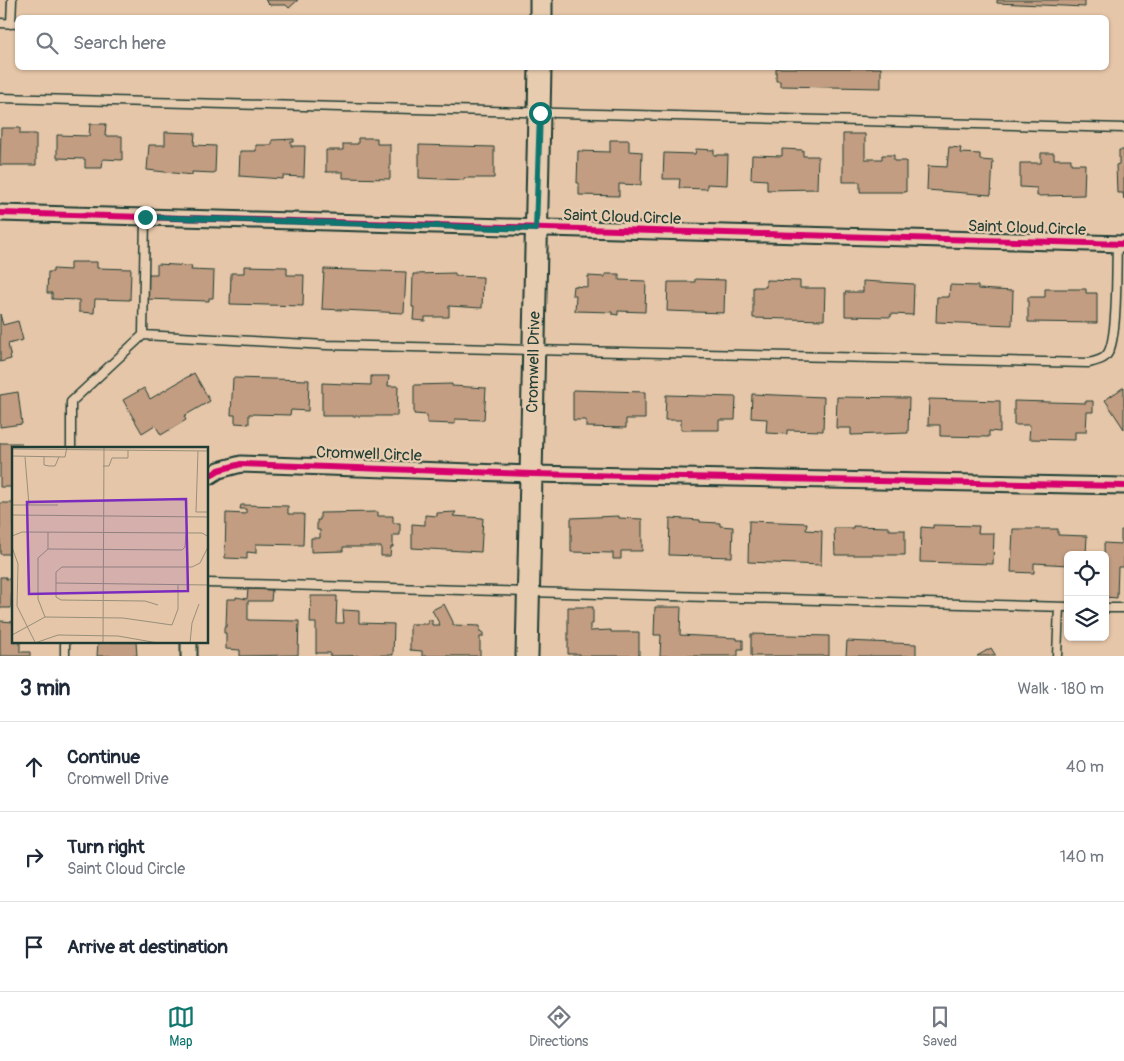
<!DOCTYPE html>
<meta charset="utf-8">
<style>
:root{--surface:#fff;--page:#f2f2f3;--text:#1f2937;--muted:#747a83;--line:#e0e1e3;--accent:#0f766e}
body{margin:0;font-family:Pangolin,sans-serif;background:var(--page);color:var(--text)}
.controls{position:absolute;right:15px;bottom:15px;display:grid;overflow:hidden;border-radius:8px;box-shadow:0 1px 4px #0004}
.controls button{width:45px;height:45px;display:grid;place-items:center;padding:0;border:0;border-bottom:1px solid var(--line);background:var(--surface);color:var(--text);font:25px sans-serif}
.stop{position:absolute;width:15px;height:15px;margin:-11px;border:4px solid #0f766e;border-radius:50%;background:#fff}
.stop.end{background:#0f766e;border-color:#fff;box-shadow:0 1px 5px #0008}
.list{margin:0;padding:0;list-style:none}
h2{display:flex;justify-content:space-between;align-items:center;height:65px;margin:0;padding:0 20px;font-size:21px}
h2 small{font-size:16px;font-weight:400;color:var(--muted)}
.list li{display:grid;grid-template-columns:32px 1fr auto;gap:15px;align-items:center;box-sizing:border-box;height:90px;padding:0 20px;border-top:1px solid var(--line)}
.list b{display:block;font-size:19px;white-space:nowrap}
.list p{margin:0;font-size:16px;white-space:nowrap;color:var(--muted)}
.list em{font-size:16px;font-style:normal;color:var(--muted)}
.icon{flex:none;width:28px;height:28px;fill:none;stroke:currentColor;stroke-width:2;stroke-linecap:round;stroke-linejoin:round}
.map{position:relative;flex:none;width:1124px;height:656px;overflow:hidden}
.search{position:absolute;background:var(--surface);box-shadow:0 1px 4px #0004;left:15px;right:15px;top:15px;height:55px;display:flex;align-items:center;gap:12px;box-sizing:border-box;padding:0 18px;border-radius:8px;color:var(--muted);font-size:19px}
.sheet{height:335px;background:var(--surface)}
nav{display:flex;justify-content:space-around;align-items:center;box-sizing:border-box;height:70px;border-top:1px solid var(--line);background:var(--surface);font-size:14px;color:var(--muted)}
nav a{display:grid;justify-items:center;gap:2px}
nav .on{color:var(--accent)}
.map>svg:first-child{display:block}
.building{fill:#c29d81;stroke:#1f3d34}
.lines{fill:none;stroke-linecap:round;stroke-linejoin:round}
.lane-casing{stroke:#1f3d34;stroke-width:11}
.street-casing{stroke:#1f3d34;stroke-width:19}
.secondary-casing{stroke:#1f3d34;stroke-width:25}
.lane{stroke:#e8ccaf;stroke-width:8}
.street{stroke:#e8ccaf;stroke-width:15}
.secondary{stroke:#e8ccaf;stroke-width:21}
.cycleway-casing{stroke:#e8ccaf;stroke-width:9}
.cycleway{stroke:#d6006c;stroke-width:6}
.route{stroke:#0f766e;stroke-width:6}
.labels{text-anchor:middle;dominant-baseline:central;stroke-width:4.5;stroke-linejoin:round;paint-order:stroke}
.street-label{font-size:16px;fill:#1f3d34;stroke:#e8ccaf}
.inset-road{fill:none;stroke:#968f7a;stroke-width:1}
.view{fill:#7b2cbf;fill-opacity:0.15;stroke:#7b2cbf;stroke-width:2.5}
.inset-edge{fill:none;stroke:#1f3d34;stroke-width:2.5}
</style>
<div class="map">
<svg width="1124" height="656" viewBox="0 0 1124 656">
<rect width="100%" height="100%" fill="#e6c6a8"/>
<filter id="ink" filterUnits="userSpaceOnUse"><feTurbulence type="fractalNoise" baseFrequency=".02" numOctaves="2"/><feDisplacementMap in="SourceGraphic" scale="10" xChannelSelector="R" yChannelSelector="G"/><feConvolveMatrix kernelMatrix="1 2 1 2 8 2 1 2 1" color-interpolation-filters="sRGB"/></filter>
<g filter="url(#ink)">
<!-- building -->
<path class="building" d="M265,0H298L289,8L286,5H270Z
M997,0H1085V7L997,3Z
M776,68H881V88L780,86V81H776Z
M90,124H106L105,136H122V160L103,159L102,168H85V159L57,158V135L89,136Z
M1,128H20V134H36V165H0Z
M165,132L195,133L194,145L216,146L215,173L192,172V175L147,170L149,145H165Z
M843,134H865V159H882V155H894V161H906V192H860V182H843Z
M358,138H377V144H390V179L343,178V172H326V150H343V144H358Z
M294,139V142H291V146H305L304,177L283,176V179L239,176L240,151H256V145H272V140Z
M610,140H629V151L642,152L641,185L619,184V196L579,195V183H577L578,151L610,152Z
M419,145L494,147V178H464V180L419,178Z
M949,147L961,148L960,153L980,154V160L993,161L991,195L927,190L928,166L947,167Z
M696,149L714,150V155H728L727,185L707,184V189L679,188L680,179H663L664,153L695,154Z
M782,149L803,150V156H818L817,189L767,190V180L751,179L752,155L782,156Z
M1119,150H1124V199L1123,193H1117L1116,165L1119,164Z
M1041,153H1054V159H1071V164H1085L1084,195L1037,196V188L1020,187V163H1041Z
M70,262H97V268L131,269L130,300L95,299L94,313L79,312V300L52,299V293H47L48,272H53V269L70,270Z
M157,264L192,266L191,270L214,271L213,298H209V301L145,299L146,274H157Z
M244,266L287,267V275H304L303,306L230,304L231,273H244Z
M324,269L406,272L404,313L322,309Z
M455,273V276L483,277L482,308L449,306V317H425V321L413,320L414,307H412L413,274Z
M605,274H619V280L646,281L645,312L618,311V315L612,314V312L575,311L576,295H572L573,286L588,287V276L605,277Z
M695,279L725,280L724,313L667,311L668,282H695Z
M766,280L800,281V288H825L824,320L753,318V287H766Z
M863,281L914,284L913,315L891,314V317L845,316V292H863Z
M950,285L978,286V289L1013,291L1012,325L936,322L937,297H949Z
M1045,289H1086V293H1097V323L1028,322V297H1045Z
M0,314L3,325L18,321L23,340L8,344L11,359L0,362Z
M194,373L210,401L184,416L186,420L161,435L155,425L142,433L123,400L144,388L150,399Z
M371,376H389L388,386H398L397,416H322V383L371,385Z
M233,378L309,380L308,411L291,410L290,415L249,414V424L235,423V415H231Z
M452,384V386L486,388L484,420L455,419V424L427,423V415L414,414V385Z
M1124,387V429L1105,400Z
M573,390L645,392V419H626V428L586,427V420H573Z
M18,392L22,424L0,427V395Z
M752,394L824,397L823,431L787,430V434L766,433L767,419L751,418Z
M666,395L736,397L735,420H719V430H681V420H665Z
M837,397L909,398L908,433L851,435V428H836Z
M929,399L1000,401V432L989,431V437L940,436V425H928Z
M1014,401L1086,403V401H1093V412H1087L1086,432H1075V440L1029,439L1030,425H1014Z
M0,443H21V448H14V487H0Z
M0,503H14V549H10V554H0Z
M241,505L288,506V514H304L303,545L256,544V553L247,552V559L225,558L226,513L246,514V509H240Z
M378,512V516H393V523H400V535H393V547H391L390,556H381V547H343V551L311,552V538H320V530H317V520H320V513Z
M456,512L453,516L483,518L481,552L412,548V524L425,525V515L437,516V513Z
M619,516V518L642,519V551H621V559H613V553L571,552V518Z
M670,518L700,520V522L720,523V526L733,527L732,557L669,555Z
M749,521L807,523L806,530L822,531L821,565L748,562Z
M933,525L979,526L978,533H994L993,564L920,562L921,527L933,528Z
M853,526L889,527V530H905V555H835L834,528H853Z
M1013,529H1058V535L1087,536L1086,555H1068V565L1034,563V573L1011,572Z
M1121,530H1124V567H1118L1117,598L1105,597L1104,543L1121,544Z
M0,577H6V579H12L11,608H0Z
M248,589L272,590L271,601H248V620L299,621L298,655L240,656V650L226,649V633H224V627H226L227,599H236V597L247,599Z
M311,596H337L336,623H344L343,610L359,611V623L394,624L393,655L330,656V653H316V623H310Z
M444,604L453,622V625L480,626V632H483V637H480V656H422V651L410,650V624H428V620H432V625H440L432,610Z
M568,607H593V624H590V631L611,630V632H639V656H580V654H568Z
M655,607H681L680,635L737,638V640H743V649H738V656H660L661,635H654Z
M0,621L14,622V642H20V652H30V656H0Z
M751,634L829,636V656H751Z
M847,641L916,644V656H846Z
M98,642H136L137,656H97Z
M991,648L996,656H977Z"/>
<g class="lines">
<defs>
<path id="lane" d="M0,23L18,24
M11,24L12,0
M0,98L1124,128
M143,335L327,345L1088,363C1096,361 1104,360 1108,353C1118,336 1116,267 1117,244
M71,448V402L143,335L145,217
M208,583L1068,607
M1105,608H1124
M65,656V642
M1057,656L1059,607"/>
<path id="street" d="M0,213L1124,244
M208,477L219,470L241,464L532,474L1124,486
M189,642V656"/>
<g id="secondary">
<path d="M541,18V0"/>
<path id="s1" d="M527,656L540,68"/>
</g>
</defs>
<!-- lane casing -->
<use href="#lane" class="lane-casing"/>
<!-- street casing -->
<use href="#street" class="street-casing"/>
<!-- secondary casing -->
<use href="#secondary" class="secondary-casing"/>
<!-- lane -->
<use href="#lane" class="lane"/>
<!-- street -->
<use href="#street" class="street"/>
<!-- secondary -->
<use href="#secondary" class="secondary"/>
<defs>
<path id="cycleway" d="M0,213L1124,244
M208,477L219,470L241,464L532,474L1124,486"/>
</defs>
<!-- cycleway casing -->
<use href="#cycleway" class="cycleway-casing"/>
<!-- cycleway -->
<use href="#cycleway" class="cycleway"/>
</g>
</g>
<g class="lines" filter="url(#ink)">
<!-- route -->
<path class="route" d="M145,217L536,229L540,113"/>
</g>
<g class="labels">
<!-- street labels -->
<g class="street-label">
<text transform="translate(622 217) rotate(2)">Saint Cloud Circle</text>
<text transform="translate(1027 228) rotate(2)">Saint Cloud Circle</text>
<text stroke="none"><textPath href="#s1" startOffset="294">Cromwell Drive</textPath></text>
<text transform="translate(369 454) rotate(2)">Cromwell Circle</text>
</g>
</g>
<!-- overview -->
<g transform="translate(12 447)">
<rect width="196" height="196" fill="#e6c6a8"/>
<path class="inset-road" d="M0,2L197,4M186,4L184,65H197M0,9L53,10L55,0M13,10L17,58M32,10V18L37,19H43L47,10M91,19H97L100,11H116V3M0,58H46M0,68L197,70M0,89L10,85L190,86L197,90M0,100L6,117L5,159L23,195M36,102L170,103L173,100L174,86M44,136L197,138M146,158L133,154L49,153L44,150V125L50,120H180L188,116L197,98M33,170L26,152V111L36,102V85M0,188L33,170L111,171L160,178L166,162V138M23,196L46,188L106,189L146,196M91,196L92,0M178,196L180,176L187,157"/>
<path class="view" d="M174,52L176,144L17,147L15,55Z"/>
<rect width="196" height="196" class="inset-edge"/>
</g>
</svg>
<div class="controls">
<button><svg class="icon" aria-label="locate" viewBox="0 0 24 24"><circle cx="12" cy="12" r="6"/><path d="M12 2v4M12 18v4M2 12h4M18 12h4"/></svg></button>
<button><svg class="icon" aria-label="layers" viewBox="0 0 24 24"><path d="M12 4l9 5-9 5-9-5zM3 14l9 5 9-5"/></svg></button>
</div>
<div class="stop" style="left:540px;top:113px"></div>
<div class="stop end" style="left:145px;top:217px"></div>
<div class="search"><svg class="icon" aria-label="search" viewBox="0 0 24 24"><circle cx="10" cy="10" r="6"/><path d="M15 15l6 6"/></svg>Search here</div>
</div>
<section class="sheet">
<h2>3 min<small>Walk · 180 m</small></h2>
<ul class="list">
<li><svg class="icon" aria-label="ahead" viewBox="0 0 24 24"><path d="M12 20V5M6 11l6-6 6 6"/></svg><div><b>Continue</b><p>Cromwell Drive</p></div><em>40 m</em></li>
<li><svg class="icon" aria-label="right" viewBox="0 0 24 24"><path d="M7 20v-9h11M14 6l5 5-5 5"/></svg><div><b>Turn right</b><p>Saint Cloud Circle</p></div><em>140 m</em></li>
<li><svg class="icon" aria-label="arrive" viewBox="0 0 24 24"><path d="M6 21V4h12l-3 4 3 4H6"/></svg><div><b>Arrive at destination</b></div></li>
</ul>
</section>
<nav>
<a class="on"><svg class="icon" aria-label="map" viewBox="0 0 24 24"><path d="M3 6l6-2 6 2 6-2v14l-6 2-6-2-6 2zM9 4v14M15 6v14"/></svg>Map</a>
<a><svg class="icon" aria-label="directions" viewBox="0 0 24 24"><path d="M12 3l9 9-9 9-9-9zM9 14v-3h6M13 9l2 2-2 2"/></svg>Directions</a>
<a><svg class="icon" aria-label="saved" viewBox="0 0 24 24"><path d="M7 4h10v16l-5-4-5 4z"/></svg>Saved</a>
</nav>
